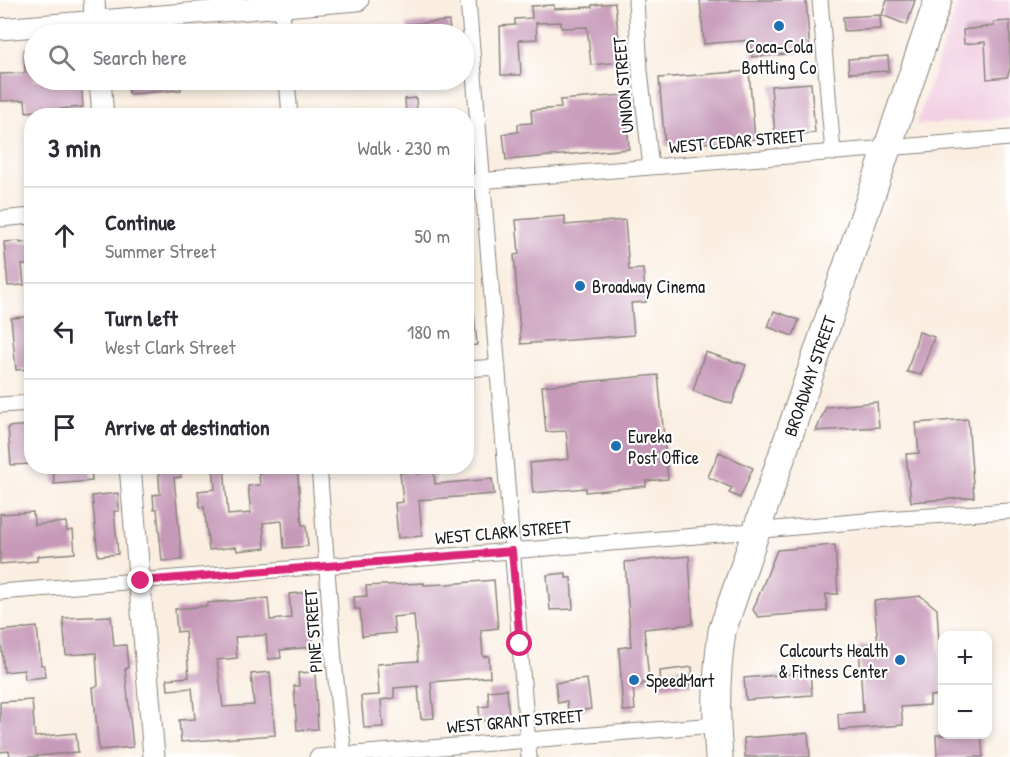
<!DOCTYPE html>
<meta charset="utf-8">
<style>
:root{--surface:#fff;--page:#f7f7f7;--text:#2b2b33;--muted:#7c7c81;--line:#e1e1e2}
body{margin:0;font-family:"Patrick Hand",sans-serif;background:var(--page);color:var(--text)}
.controls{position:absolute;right:18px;bottom:18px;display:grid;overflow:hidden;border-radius:12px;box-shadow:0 3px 9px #0003}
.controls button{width:54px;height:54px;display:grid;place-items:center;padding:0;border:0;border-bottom:2px solid var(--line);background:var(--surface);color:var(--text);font:30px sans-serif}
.stop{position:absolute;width:18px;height:18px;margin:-14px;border:4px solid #db2777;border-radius:50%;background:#fff}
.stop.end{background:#db2777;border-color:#fff;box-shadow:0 2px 6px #0008}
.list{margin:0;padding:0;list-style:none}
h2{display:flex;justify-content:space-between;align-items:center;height:78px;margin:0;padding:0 24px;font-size:26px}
h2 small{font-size:20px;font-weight:400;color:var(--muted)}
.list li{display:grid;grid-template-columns:39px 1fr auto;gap:18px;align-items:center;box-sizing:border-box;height:96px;padding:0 24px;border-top:2px solid var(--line)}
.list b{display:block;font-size:22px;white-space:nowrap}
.list p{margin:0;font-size:20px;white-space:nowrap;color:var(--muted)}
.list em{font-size:20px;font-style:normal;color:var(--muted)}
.icon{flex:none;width:33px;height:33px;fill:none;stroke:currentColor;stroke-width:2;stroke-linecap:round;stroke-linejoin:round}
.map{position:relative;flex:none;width:1010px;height:757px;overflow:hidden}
.search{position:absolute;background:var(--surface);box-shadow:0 3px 9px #0003;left:24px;top:24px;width:450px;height:66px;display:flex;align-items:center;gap:15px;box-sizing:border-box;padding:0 21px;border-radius:33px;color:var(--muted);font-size:22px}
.panel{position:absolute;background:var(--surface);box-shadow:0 3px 9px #0003;left:24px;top:108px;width:450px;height:366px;border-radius:24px}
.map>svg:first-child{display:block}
.built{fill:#f2cfe2}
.building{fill:#c699b8}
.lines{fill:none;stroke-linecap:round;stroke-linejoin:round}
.street-casing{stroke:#8b857e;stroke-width:17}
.secondary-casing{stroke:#8b857e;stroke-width:23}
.highway-casing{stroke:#8b857e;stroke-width:29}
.street{stroke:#fff;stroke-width:15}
.secondary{stroke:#fff;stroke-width:21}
.highway{stroke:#fff;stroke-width:27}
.route{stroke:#db2777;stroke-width:8}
.poi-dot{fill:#1f6fb2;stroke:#fff;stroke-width:2}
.labels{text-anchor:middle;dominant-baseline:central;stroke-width:4.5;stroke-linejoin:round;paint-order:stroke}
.poi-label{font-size:18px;fill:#1c1c1c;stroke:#fff;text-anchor:start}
.street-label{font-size:18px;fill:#1c1c1c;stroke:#fff}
</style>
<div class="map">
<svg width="1010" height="757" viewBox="0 0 1010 757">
<rect width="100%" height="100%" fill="#fff"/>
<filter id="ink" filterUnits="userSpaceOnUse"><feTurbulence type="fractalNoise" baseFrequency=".0167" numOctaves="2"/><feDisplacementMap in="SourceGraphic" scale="12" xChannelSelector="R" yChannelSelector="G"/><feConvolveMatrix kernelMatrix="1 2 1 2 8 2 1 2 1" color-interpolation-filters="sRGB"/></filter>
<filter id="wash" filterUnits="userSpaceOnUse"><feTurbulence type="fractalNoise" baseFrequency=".008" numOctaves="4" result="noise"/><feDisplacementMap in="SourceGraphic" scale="24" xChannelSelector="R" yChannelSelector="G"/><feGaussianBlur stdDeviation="1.35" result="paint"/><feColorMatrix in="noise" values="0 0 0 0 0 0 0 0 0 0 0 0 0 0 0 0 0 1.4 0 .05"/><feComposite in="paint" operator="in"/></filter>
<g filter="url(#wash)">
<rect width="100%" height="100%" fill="#faeee1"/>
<!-- built -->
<path class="built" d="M959,0H1010V118L916,125Z"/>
<g id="blocks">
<!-- building -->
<path class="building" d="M700,0H806L810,52L752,57L751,40L704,44Z
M887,0H915L907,25L882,15Z
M615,3L621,62L591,65L587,27L561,28V22L536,23L537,39L519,40L521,75H501L500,26L515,25V19L532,18L531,6L554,5V9L592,7V5Z
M880,15L881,29L844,31L843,17Z
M449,21L450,34H408L407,24Z
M1010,21V69L1007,77L987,79L985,42L964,44L963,30L994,26V22Z
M34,48V80H81L83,107L26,112L25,100L0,101V74L25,73L24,49Z
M888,56L889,71L849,73L848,59Z
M749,71L755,139L665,146L659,78Z
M127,80H180L181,90L129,94Z
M811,83L815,133L775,136L771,86Z
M625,95L629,149L506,160L503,134L518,132V124L532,123L531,110L561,108L560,100Z
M416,98L417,113L406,115L405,99Z
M565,216V225L625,220L629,270L643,269L646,302L631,303L634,335L521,344L514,255L519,254L516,220Z
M20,241V243L32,242V265H22L24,285L8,286L4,242Z
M774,311L799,320L793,336L768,327Z
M474,313L477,345L466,346V314Z
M25,317L30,369L16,370L11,318Z
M919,332L934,337L921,375L907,372Z
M705,352L746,365L732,404L693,391Z
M658,375L668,479L646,481V486L586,492V488L533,493L530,463L569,459L566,431L546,432L542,386Z
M877,402L879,427L816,431L826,407Z
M968,419L974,497L911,502L906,454L919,453L916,423Z
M30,425L32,464L11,465L8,427Z
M719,452L753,468L740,498L729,493L732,488L708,477Z
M53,466H91L92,481L54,484Z
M158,466H180L181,477L174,478L182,560L162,561L157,509H154L153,495L160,494Z
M213,466H224L228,515L251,513L248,486L260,485L258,466H297L302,525H306L308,546L284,548L282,521L263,523L265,548L237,551L236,547L209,550L204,507L200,508L198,491L215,489Z
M416,471V474L434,472L435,484L492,479L494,494L419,500L422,536L398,538L395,503L403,502L400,473Z
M118,493L119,511H114L118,554L98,556L92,496Z
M33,512L34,525L66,522L67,531L73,530L75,553L37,556V561L0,564V514Z
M835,545L838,594H826L827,611L758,617L753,610L777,550Z
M689,556L693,624L644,629L649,680L641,685L633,686L635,710L623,711L619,648L631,646L625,562Z
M566,573V578H571L573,609L550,610L547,575Z
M494,580L498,628L481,630L483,657L489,656L490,677L431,682L434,718L421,719L418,686L394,688V698L381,700L383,727L364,728L361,696L379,695L377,664L418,661L414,615L393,617L395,633L362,636L360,609H355L354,597L367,596L366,586L424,583V585L447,584Z
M310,592L313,647L280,650L281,658L268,659L266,635L235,637L237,658L217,660L223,707L254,705L251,674L270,672L275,735L181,742L179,720L195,719L192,688L168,690L167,679L189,677L185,631L177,632L175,609L207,606V603L268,598L270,620L291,618L289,594Z
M921,596L937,609L942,695L930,696V705L901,707L903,725L839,730L838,714L863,712L859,646L878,645L874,601Z
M111,616L114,646L126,645L128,668L125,669L133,747L99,750L93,687L98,686L96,653L66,655L63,618Z
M37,627L41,665H44L45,677L25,679L24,670L4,672L0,631Z
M692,667L693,685L661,687L660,671Z
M315,672L318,729L297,730L294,686H299L298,673Z
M810,672L812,695L746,700L744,678Z
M587,679L591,709L568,712L567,701L558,703L555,683Z
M507,689L509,718L480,721L479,707L489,706L488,691Z
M32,700L35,737L76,733L78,752L28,757L10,756L9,751L0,752V702Z
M808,733L810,757H745L744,738Z
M936,735H981L983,757H937Z"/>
</g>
</g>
<g filter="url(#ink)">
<use href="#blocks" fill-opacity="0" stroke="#8b857e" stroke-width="1.5"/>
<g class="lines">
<defs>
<path id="street" d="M281,0L284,34
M468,0L529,757
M636,0L640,71L651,167
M820,0L833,153
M287,80L290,116
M466,182L1010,138
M0,219L32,216
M466,369L498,367
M0,405L32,403
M319,466L334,661L344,757
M0,592L673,538L899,518L1010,511
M317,757L716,725"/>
<path id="secondary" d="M94,0L96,34
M0,29L358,0
M100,80L103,116
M130,466L154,757"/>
<g id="highway">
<path id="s1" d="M719,757C715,714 716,673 722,631L938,0"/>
</g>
</defs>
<!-- street casing -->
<use href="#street" class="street-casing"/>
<!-- secondary casing -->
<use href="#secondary" class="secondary-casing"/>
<!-- highway casing -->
<use href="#highway" class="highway-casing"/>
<!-- street -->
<use href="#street" class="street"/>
<!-- secondary -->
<use href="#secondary" class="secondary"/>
<!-- highway -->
<use href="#highway" class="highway"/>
</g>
</g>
<g class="lines" filter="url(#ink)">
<!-- route -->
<path class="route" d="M141,581L512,551L520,644"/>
</g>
<!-- markers -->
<g class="poi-dot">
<circle cx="779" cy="26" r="6"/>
<circle cx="580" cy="286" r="6"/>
<circle cx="616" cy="446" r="6"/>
<circle cx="900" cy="660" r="6"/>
<circle cx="634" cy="680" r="6"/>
</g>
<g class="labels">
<!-- poi labels -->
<g class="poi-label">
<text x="779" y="46" text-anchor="middle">Coca-Cola<tspan x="779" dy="21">Bottling Co</tspan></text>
<text x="592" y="286">Broadway Cinema</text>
<text x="628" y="436">Eureka<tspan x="628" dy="21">Post Office</tspan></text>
<text x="888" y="650" text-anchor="end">Calcourts Health<tspan x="888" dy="21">&amp; Fitness Center</tspan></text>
<text x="646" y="680">SpeedMart</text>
</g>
<!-- street labels -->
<g class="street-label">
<text transform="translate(623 85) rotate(-95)">UNION STREET</text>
<text transform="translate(737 141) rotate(-5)">WEST CEDAR STREET</text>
<text stroke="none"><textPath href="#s1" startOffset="396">BROADWAY STREET</textPath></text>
<text transform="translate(503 532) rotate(-5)">WEST CLARK STREET</text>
<text transform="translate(313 631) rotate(-94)">PINE STREET</text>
<text transform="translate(515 721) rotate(-5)">WEST GRANT STREET</text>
</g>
</g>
</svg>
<div class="controls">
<button>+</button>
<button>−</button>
</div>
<div class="stop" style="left:520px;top:644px"></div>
<div class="stop end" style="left:141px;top:581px"></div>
<div class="search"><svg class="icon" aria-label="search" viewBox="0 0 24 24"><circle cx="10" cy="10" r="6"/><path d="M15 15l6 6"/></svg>Search here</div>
<section class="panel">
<h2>3 min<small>Walk · 230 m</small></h2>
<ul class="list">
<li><svg class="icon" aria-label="ahead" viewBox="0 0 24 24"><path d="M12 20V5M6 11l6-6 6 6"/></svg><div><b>Continue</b><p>Summer Street</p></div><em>50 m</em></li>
<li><svg class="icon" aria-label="left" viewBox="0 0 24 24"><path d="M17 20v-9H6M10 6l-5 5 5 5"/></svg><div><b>Turn left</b><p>West Clark Street</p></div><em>180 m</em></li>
<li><svg class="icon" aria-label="arrive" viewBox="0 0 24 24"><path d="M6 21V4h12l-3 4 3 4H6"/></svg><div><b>Arrive at destination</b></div></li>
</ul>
</section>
</div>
